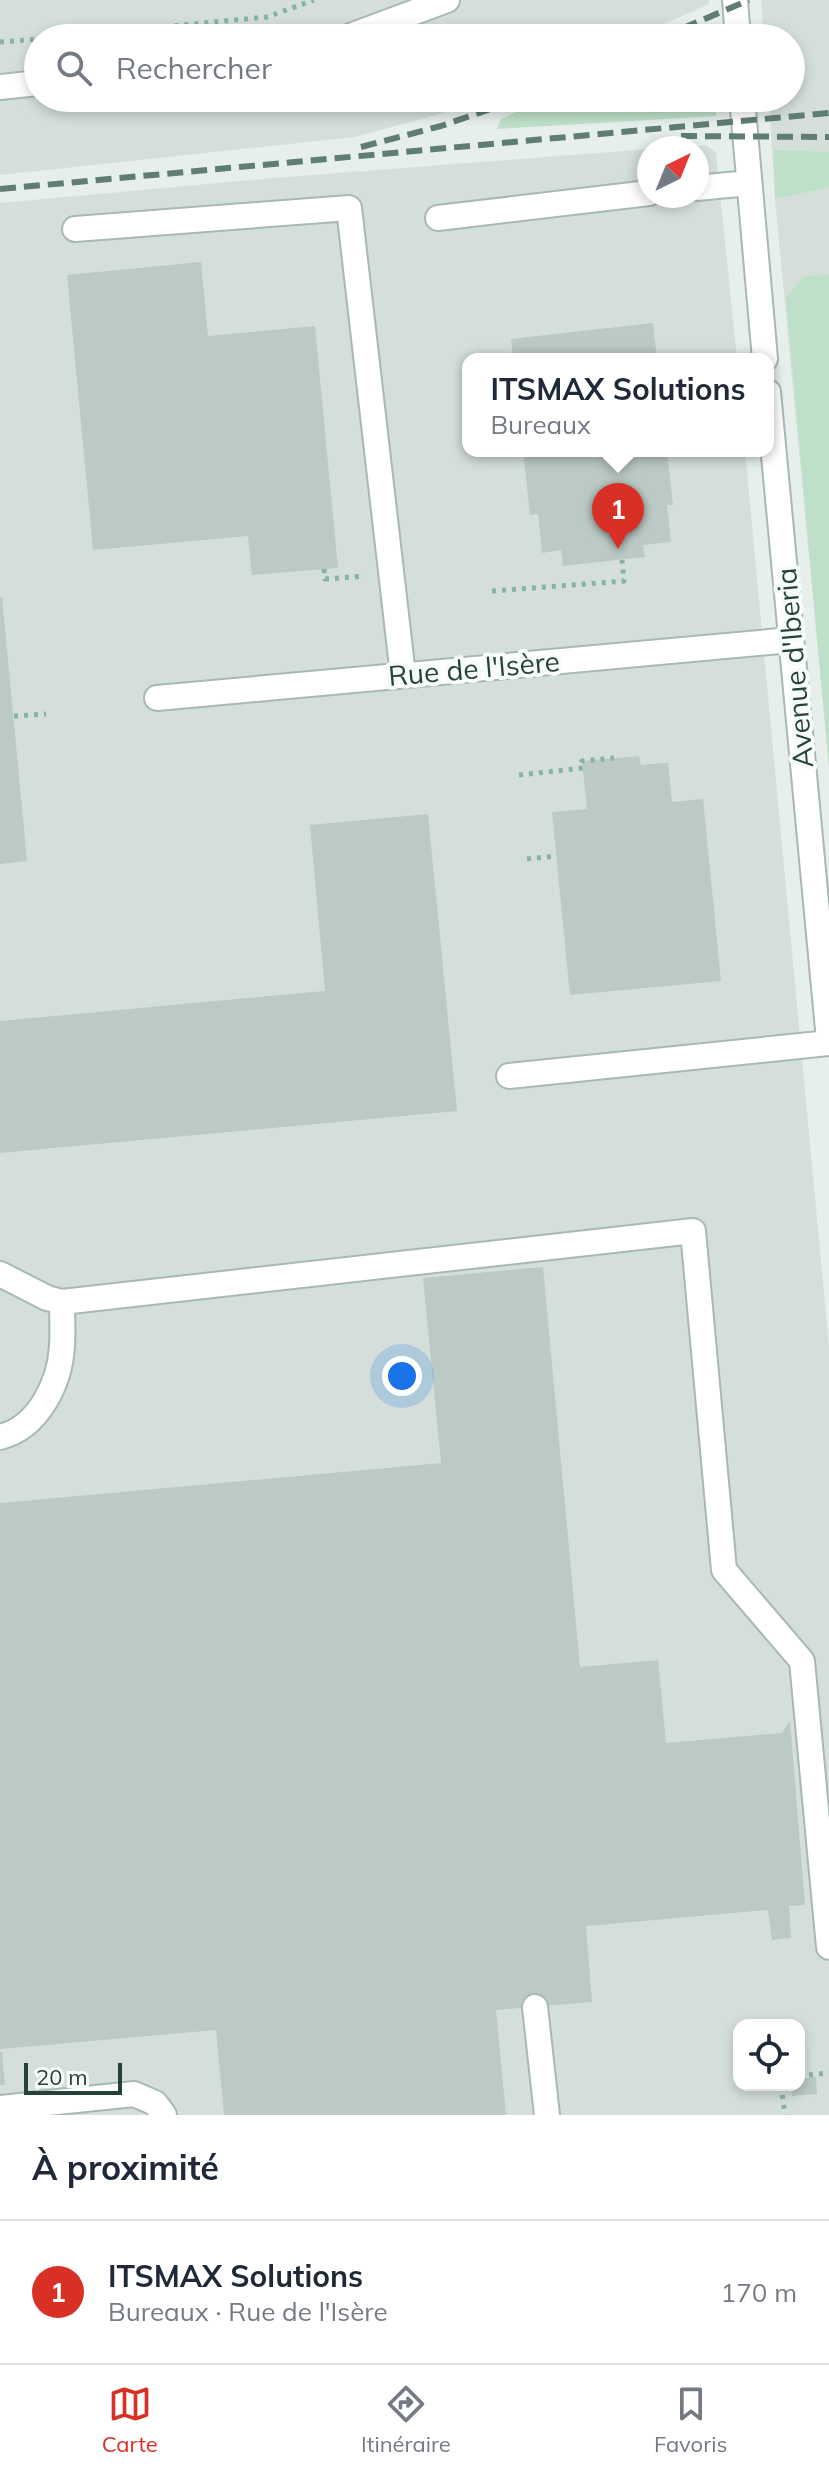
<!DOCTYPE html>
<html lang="fr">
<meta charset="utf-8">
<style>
:root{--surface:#fff;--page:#f2f2f3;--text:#1f2937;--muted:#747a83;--line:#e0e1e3;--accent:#d93025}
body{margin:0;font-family:Mulish,sans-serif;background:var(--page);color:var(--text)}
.controls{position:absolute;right:24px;bottom:24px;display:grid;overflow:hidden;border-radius:16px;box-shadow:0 4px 12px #0003}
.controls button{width:72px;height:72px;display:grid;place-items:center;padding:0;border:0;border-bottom:2px solid var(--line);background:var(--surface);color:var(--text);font:40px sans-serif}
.compass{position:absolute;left:637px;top:136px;width:72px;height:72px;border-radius:50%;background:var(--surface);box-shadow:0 4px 12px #0003;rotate:43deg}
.scale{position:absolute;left:24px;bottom:20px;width:98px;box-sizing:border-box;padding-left:8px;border:4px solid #24423a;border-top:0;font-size:22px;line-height:28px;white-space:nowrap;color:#24423a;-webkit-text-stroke:6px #f7fbf9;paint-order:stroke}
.you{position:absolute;left:402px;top:1376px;width:28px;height:28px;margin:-20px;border:6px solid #fff;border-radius:50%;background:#1a73e8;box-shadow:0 0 0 12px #1a73e833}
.badge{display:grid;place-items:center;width:52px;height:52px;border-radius:50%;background:var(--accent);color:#fff;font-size:26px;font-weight:700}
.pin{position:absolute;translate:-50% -66px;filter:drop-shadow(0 2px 4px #0008)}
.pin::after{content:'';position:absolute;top:42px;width:28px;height:24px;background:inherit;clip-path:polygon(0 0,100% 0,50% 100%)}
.popup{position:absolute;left:462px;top:353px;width:312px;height:104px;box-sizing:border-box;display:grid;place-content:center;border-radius:16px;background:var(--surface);filter:drop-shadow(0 2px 6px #0005);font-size:26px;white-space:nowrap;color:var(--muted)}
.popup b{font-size:30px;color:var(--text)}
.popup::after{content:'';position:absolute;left:50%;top:100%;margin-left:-16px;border:16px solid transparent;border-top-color:var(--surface)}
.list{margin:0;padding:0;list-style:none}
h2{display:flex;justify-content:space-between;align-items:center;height:104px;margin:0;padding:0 32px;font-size:34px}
h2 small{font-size:26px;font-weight:400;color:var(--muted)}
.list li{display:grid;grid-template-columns:52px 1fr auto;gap:24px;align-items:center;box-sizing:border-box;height:144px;padding:0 32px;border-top:2px solid var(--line)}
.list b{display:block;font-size:30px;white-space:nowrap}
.list p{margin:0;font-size:26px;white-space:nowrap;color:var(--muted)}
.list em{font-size:26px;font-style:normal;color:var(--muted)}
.icon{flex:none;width:44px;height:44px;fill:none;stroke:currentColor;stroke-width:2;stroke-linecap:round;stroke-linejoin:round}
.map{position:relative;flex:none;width:829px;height:2115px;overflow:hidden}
.search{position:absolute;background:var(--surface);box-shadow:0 4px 12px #0003;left:24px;right:24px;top:24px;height:88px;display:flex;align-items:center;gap:20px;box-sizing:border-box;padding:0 28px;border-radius:44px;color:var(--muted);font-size:30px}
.sheet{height:248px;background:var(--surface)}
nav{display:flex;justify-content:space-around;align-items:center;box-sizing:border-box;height:112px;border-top:2px solid var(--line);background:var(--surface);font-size:22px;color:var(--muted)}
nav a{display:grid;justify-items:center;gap:4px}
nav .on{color:var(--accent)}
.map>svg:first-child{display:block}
.built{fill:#d4dfda;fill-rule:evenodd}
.green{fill:#bfe0c8}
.building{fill:#bbcac4}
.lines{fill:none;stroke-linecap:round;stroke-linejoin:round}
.minor-casing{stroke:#a8b8b2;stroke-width:28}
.path{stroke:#86b3a5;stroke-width:5;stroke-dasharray:4 6;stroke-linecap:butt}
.minor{stroke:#fff;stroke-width:24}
.rail{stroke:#5f7d75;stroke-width:6;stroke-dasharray:16 8;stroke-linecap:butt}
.labels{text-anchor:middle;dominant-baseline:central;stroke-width:8;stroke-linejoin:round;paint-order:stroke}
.street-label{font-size:28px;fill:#24423a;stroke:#f7fbf9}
</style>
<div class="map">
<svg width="829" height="2115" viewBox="0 0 829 2115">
<rect width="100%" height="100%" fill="#e6efeb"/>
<!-- built -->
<path class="built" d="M0,0H709V4L633,38H38V98H499L355,137L0,175Z
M761,0H829V767L775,199L769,98H791V38H764Z
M705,145L716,152L717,163L737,359H468V451H745L829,1347V2115H0V203L261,179L649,149V196H697V148H664ZM739,2025H799V2085H739Z"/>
<!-- green -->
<path class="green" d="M548,98H714L716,116L497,129L501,119Z
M774,150L829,152V187L775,199Z
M829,275V767L786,297L804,276Z"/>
<!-- building -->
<path class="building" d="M201,262L208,336L315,326L338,568L252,575L248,536L93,550L67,275Z
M653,323L657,359H513L511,339Z
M523,451H667L673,505H667L671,542L643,545L645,557L563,566L561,550L542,553L538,514L530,515Z
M0,597H2L27,861L0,864Z
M639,756L641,765L668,763L672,802L703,799L721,981L570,995L552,812L587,809L582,761Z
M428,814L457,1111L0,1153V1021L325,991L310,825Z
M543,1267L580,1667L658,1660L666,1743L782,1733L790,1721L805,1905L789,1906L791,1938L772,1940L768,1910L586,1926L592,2002L496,2010L506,2115H224L216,2030L0,2049V1503L441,1463L423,1278Z
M0,2052H2L5,2085H0Z
M816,2077L817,2094L792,2096L791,2085H799V2079Z"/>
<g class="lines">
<defs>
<path id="minor" d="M735,0L738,38
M345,38L447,0
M0,87L38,83
M742,98L765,359
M697,188L749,183
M438,218L649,193
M75,229L349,208L403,675
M768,392L829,1040
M157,698L791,640
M509,1076L829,1043
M0,1274L47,1298L62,1302L693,1231L724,1570L802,1661L829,1947
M0,1437C38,1428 60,1383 62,1346C63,1331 62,1317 62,1302
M535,2007L547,2115
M0,2108L134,2094L155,2103L164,2115"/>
</defs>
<!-- minor casing -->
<use href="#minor" class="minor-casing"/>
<!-- path -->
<path class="path" d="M45,38L267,17L314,0
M0,42L38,39
M324,569L325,579L365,576
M492,591L624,581L622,560
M14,716L46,714
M519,775L583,768L582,761L614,758
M527,859L556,856
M799,2076L829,2073
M781,2085L785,2115"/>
<!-- minor -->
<use href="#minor" class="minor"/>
<!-- rail -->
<path class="rail" d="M660,38L749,0
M681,136L829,137
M361,147L441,126L523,98
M0,189L829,113"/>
</g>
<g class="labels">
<!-- street labels -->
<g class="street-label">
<text transform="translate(474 668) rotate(-5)">Rue de l'Isère</text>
<text transform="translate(794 668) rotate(-95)">Avenue d'Iberia</text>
</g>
</g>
</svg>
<div class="controls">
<button><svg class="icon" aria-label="locate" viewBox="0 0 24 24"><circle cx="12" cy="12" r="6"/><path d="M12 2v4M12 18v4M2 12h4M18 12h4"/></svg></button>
</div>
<svg class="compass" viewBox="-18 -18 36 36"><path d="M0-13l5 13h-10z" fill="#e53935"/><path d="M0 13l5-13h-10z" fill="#747a83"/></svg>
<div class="scale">20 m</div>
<div class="you"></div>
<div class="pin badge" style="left:618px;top:549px">1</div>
<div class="popup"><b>ITSMAX Solutions</b>Bureaux</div>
<div class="search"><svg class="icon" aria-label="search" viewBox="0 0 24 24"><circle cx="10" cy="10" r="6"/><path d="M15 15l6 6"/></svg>Rechercher</div>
</div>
<section class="sheet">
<h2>À proximité<small></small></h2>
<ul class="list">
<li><span class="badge">1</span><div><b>ITSMAX Solutions</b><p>Bureaux · Rue de l'Isère</p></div><em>170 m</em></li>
</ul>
</section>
<nav>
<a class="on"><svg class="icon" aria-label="map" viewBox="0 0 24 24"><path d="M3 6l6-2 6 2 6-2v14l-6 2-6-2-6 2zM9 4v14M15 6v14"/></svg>Carte</a>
<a><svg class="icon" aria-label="directions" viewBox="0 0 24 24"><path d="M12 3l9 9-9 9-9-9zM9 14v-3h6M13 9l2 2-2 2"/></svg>Itinéraire</a>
<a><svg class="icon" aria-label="saved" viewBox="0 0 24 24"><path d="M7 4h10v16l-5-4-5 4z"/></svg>Favoris</a>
</nav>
